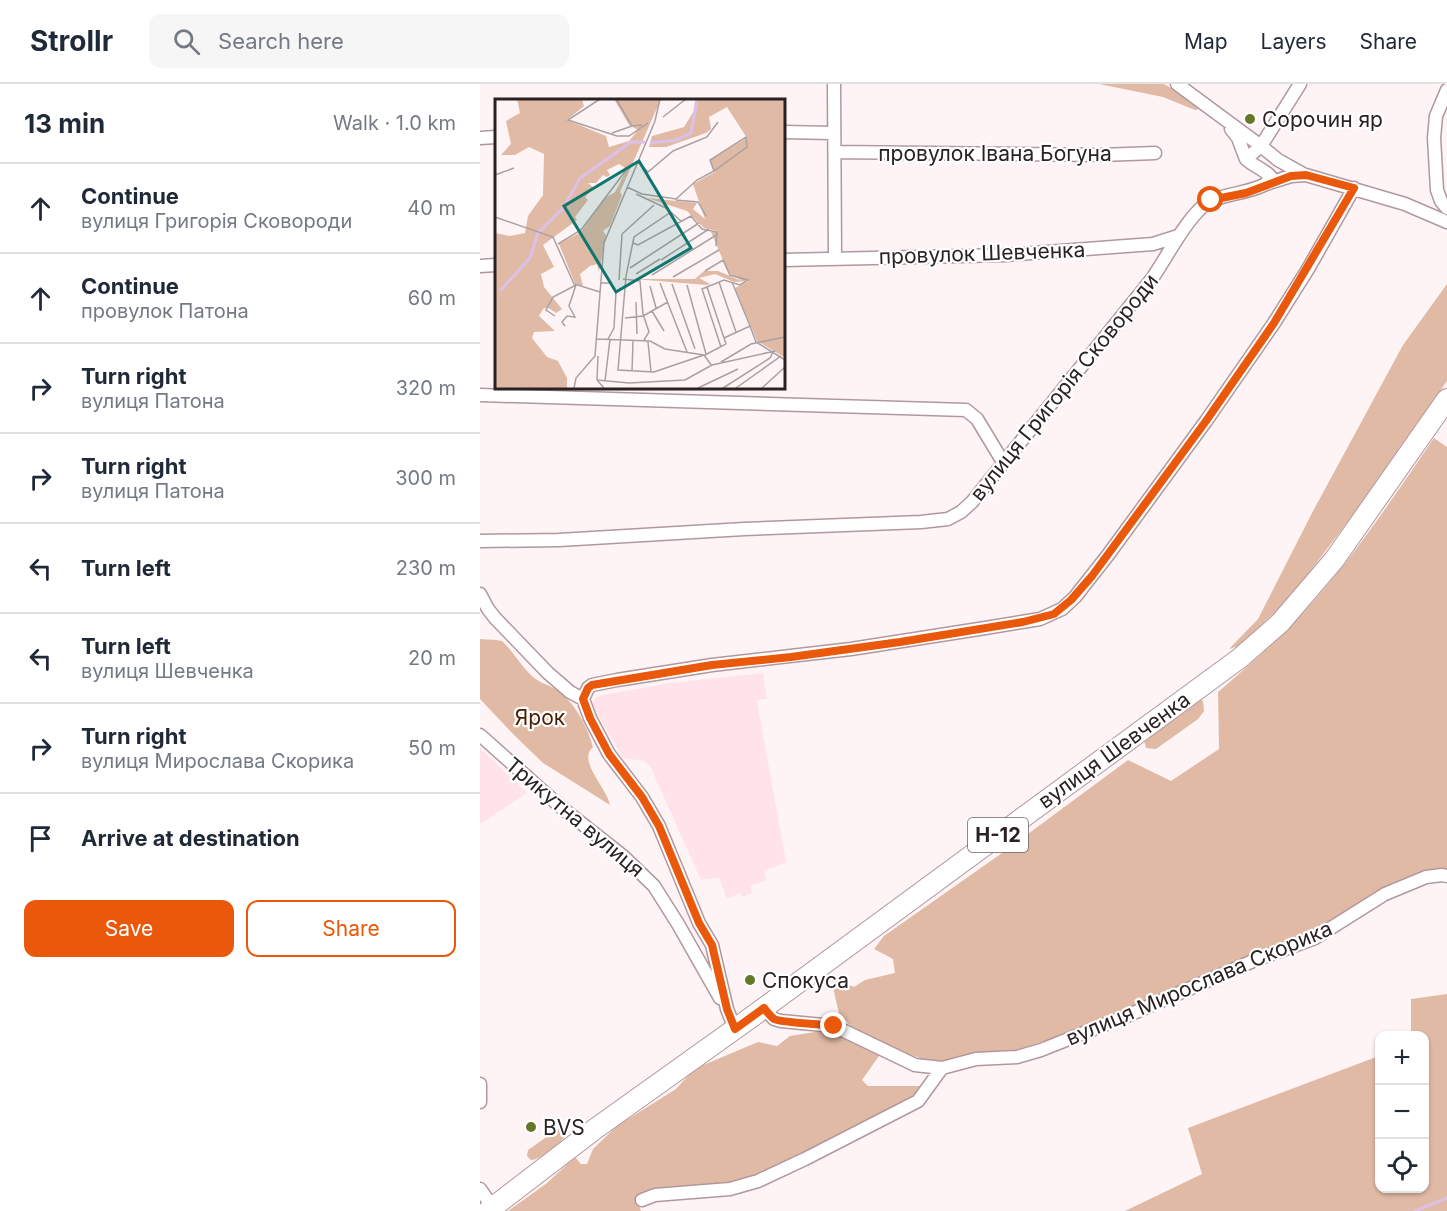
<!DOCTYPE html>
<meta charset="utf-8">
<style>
:root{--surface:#fff;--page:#f6f6f7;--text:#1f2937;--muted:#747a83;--line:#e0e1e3;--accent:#ea580c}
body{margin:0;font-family:Inter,sans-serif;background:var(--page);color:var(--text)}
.controls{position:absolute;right:18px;bottom:18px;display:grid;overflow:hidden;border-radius:12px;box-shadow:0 2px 4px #0004}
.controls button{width:54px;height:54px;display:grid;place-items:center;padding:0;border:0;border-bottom:2px solid var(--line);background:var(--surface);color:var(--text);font:30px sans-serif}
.stop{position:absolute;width:18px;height:18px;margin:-14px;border:4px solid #ea580c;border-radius:50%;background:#fff}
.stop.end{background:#ea580c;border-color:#fff;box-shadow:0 2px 6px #0008}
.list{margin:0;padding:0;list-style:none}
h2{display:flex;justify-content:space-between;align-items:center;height:78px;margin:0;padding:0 24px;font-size:26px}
h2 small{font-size:20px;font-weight:400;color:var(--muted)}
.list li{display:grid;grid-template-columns:39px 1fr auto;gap:18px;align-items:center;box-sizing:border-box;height:90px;padding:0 24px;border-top:2px solid var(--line)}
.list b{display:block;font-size:22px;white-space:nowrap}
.list p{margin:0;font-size:20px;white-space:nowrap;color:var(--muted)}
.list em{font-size:20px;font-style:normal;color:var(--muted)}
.actions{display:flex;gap:12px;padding:18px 24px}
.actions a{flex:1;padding:14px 0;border:2px solid var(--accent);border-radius:12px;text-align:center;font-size:21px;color:var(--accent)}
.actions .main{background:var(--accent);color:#fff}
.icon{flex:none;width:33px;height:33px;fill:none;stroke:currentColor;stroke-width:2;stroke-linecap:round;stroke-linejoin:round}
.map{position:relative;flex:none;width:967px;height:1127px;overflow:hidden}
header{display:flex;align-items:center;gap:36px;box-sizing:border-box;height:84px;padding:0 30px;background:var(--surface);border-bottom:2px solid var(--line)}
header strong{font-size:28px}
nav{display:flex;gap:33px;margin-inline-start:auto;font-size:21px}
.search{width:420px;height:54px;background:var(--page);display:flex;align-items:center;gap:15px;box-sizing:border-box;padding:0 21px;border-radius:12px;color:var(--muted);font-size:22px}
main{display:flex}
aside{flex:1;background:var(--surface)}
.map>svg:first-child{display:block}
.built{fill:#ffe3e9}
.green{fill:#e0baa5}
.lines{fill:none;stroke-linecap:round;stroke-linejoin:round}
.stream{stroke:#ddc0e9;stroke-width:3}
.minor-casing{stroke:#b1989e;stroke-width:15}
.primary-casing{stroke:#b1989e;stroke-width:22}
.minor{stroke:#fff;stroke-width:12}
.primary{stroke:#fff;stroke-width:20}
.route{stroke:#ea580c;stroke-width:8}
.poi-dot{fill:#647828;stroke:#fff;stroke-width:2}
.labels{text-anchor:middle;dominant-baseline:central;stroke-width:4.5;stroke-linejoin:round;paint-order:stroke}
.shield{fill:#fff;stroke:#6a6465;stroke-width:1.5}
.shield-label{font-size:20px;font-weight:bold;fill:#2a2123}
.poi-label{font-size:21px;fill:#2a2123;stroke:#fff;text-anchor:start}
.street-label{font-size:21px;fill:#2a2123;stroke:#fff}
.park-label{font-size:21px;fill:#481e01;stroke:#fff}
.inset-river{fill:none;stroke:#ddc0e9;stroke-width:3}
.inset-road{fill:none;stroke:#a9a0a2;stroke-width:1.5}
.view{fill:#0f766e;fill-opacity:0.15;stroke:#0f766e;stroke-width:3}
.inset-edge{fill:none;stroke:#2a2123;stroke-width:3}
</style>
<header>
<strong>Strollr</strong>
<div class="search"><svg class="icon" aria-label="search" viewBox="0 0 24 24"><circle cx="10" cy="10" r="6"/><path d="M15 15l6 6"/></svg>Search here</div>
<nav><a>Map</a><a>Layers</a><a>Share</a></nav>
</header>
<main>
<aside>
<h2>13 min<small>Walk · 1.0 km</small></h2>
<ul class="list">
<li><svg class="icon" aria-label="ahead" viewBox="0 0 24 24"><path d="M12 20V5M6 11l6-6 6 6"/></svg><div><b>Continue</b><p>вулиця Григорія Сковороди</p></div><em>40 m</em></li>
<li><svg class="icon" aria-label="ahead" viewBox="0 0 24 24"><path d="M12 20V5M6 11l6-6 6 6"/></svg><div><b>Continue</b><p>провулок Патона</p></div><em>60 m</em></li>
<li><svg class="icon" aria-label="right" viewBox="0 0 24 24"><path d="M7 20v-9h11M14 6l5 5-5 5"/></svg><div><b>Turn right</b><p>вулиця Патона</p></div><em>320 m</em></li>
<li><svg class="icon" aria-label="right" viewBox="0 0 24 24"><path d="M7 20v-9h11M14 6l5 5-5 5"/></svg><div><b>Turn right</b><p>вулиця Патона</p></div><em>300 m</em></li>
<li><svg class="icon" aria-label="left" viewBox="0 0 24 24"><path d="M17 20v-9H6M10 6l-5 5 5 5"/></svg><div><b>Turn left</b></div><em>230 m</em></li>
<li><svg class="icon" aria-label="left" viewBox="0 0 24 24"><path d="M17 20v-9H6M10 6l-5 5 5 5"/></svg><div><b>Turn left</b><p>вулиця Шевченка</p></div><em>20 m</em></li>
<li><svg class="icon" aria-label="right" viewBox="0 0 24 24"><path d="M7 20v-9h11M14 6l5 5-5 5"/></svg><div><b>Turn right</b><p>вулиця Мирослава Скорика</p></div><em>50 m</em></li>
<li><svg class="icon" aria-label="arrive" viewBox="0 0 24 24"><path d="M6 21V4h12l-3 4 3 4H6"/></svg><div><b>Arrive at destination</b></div></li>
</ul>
<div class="actions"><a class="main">Save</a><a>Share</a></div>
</aside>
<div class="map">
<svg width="967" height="1127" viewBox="0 0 967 1127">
<rect width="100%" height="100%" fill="#fef4f6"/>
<!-- built -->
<path class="built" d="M283,589L287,615L277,616V618L306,778L284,787L287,796L270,802L272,809L262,813L260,809L247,815L239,794L221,796L170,682L164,677L143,674L113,623V618L117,613L123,611L190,599Z
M0,664L47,709L0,740Z"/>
<!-- green -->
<path class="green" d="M619,0H684L696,7L719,25L715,26L683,13Z
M967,200V297L872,432L822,498L807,517L759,562L749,565L778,535L832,429L923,261Z
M954,354L967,363V786L955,784L819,855L596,947L529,968L456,980L402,960L399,972L382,996L388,1002H440L432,1015L276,1094L157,1116L161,1127H28L67,1099L95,1073L101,1080H107L113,1065L137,1042L196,1005L214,985L278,958L297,962L310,952L341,947L357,938L372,943L359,930L352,899L355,895L374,903L385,896L415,889L413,875L394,865L404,852L522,769L648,676L691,697L739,665L738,608C767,583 796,558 822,530C872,476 913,414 954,354Z
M0,555C8,556 14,555 22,557C35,569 43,586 57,596C63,600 69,601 75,605C94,617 107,641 113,663C97,677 126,702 130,721L63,679L33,650L0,615Z
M720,615L723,617L724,627L718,635L676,665L666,664L664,656Z
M967,910V1127H645L722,1090L708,1044L899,972L900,1104H944V952L931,951V915Z
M82,1042L88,1047C86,1056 59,1077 51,1076L47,1072L48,1066Z"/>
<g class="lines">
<!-- stream -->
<path class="stream" d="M935,1127L967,1114"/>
<defs>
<path id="minor" d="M354,0L355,174
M697,0L781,62L798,76L825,91
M967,6L956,32L954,54L957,106L961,117L967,124
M751,45L758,54L766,75
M303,48L353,49
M0,54L16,53
M355,68L621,71L675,69
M786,100L811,92L826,91L925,120L967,138
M303,176L526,171L673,160L698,152
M0,182L16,181
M0,311L486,326L497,335L523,378
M0,457L79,456L264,445L441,438L468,435L481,428L492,418L671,196C685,177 711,124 733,116C750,109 769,109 786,100L790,92C784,85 773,82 766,75L781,62L820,0
M0,510L8,525L15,534L68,589L90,608L103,615L110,634L129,670L162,713L179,742L219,839L232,861L247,925L255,945
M103,615L108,604L112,601L137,596L232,581L371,565L499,545L560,535L582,525L595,513L628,471L726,337L794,239L828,185L874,104
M0,651L82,724L144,773L174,802L198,840L240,914
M284,924L294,935L301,937L354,942L435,981L462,984
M0,1000V1018
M0,1105L13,1124
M162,1116L175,1111L250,1105L278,1097L325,1075L438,1017L462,984L496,975L537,973L561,966L649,931L773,877L835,854L905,810L946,793L962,791L967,792"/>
<path id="primary" d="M8,1127L115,1045L273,932L760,574L800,539L854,476L967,315"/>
</defs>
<!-- minor casing -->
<use href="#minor" class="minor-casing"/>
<!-- primary casing -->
<use href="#primary" class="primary-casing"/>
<!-- minor -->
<use href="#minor" class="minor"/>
<!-- primary -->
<use href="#primary" class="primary"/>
</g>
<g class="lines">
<!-- route -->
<path class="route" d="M354,942C341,940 302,939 294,935C290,932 287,928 284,924L255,945L247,925L232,861L219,839L179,742L162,713L129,670L110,634L103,615L108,604L112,601L232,581L311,573L420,558L543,538L574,530L591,516L612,492L726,337L794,239L874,104L826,91L811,92L766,109L731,116"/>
</g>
<!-- markers -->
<g class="poi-dot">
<circle cx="770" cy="35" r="6"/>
<circle cx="270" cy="896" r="6"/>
<circle cx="51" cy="1043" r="6"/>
</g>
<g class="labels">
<!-- shield labels -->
<rect class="shield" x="488" y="734" width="60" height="34" rx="4.5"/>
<g class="shield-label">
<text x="518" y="751">Н-12</text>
</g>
<!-- poi labels -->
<g class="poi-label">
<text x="782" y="35">Сорочин яр</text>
<text x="282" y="896">Спокуса</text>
<text x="63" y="1043">BVS</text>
</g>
<!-- street labels -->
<g class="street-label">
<text x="515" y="69">провулок Івана Богуна</text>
<text transform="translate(502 169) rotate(-2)">провулок Шевченка</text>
<text transform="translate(584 303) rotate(-51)">вулиця Григорія Сковороди</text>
<text transform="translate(634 666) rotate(-36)">вулиця Шевченка</text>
<text transform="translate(95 733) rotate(40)">Трикутна вулиця</text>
<text transform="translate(719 899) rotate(-23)">вулиця Мирослава Скорика</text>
</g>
<!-- park labels -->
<g class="park-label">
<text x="60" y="633">Ярок</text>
</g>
</g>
<!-- overview -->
<g transform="translate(15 15)">
<rect width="290" height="290" fill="#fef4f6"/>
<path d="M22,0H87L89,7L72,21L111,37L114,48L134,42L143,31L134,26L119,0H166L125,93L127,96L115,127L108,132L111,136L104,173L102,165L95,167L85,175L88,187L80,185L64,145L86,133L110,99L120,93L132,70L124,65L112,71L115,76L112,78L108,76L101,84H93L99,89L90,98L93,101L80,118L82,121L48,146L59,168L46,175L49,188L67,210L61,214L52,208L48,210L44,217L60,232L39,233L37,239L52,258L63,262L72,279V289H0V134L15,137L30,134L33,117L48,96L49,55L34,48L20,56H6L16,45L11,22L25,14ZM200,0H289V258L262,242L240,189L254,182L239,183L220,175L204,179L215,185L212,186L139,180H200L209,172H223L247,182L233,173L216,133L222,132L209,129L192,112L152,99L202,104L198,110L210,120L198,85L220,73L215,61L252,39L232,8L214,18L216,30L211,34L171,48H154L157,37L189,28L199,12Z" fill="#e0baa5"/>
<path class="inset-river" d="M155,44L181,41L196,34L202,0M5,192L35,159L43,134L69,108L85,79L136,43H150"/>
<path class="inset-road" d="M105,0L73,21L122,37H134L153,24M121,0L137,27L147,26M168,18L191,0M117,34L137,27M143,63L153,73L178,52L212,38L223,23M0,76L19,69M132,88L147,95L181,100L202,81L219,72L252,48L251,38L215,61L219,72M141,95L171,109L186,122M181,101L203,103L211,117M176,113L139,138L131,177L123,271L159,273L209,256L217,267M0,118L58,138L79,185L105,193M138,144L143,146L196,117L207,130L222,133L221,147M63,145L86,131L132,70M166,161L214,130M135,169L204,124M210,172L228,161L235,176L253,181L245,186L229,181L207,190L226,248M141,175L165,160M157,176L223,135M178,178L224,151M128,180L145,182L148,215L154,233L149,241L153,243L156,273M124,181L127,135L159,106M224,183L241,233M237,183L255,227M106,184H116L121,193L119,229L113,240M165,184L192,253M177,185L200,250M192,186L211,255M155,187L161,209M141,203L142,235M157,212L169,232M60,217L51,211L58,198L81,186M130,219L148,217L173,203M70,227L67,223L72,217L80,218L74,207L81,186M229,239L255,227L261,243L290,261M102,240L155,242L170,250L209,256M210,256L231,245L212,188M103,257L102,281L109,289M226,263L256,245L290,238M137,273L138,241M102,281L134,284L190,281L217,266L280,252M110,282L115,240M79,289L81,279L100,257L109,144L160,22L165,0M203,289L243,270M228,289L275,259L278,253M241,289L286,257M267,289L290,268"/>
<path class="view" d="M144,62L196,149L121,193L69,107Z"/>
<rect width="290" height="290" class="inset-edge"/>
</g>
</svg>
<div class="controls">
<button>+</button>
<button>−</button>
<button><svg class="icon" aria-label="locate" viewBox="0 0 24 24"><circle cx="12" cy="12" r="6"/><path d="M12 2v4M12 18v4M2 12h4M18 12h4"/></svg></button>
</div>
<div class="stop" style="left:731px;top:116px"></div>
<div class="stop end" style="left:354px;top:942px"></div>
</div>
</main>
